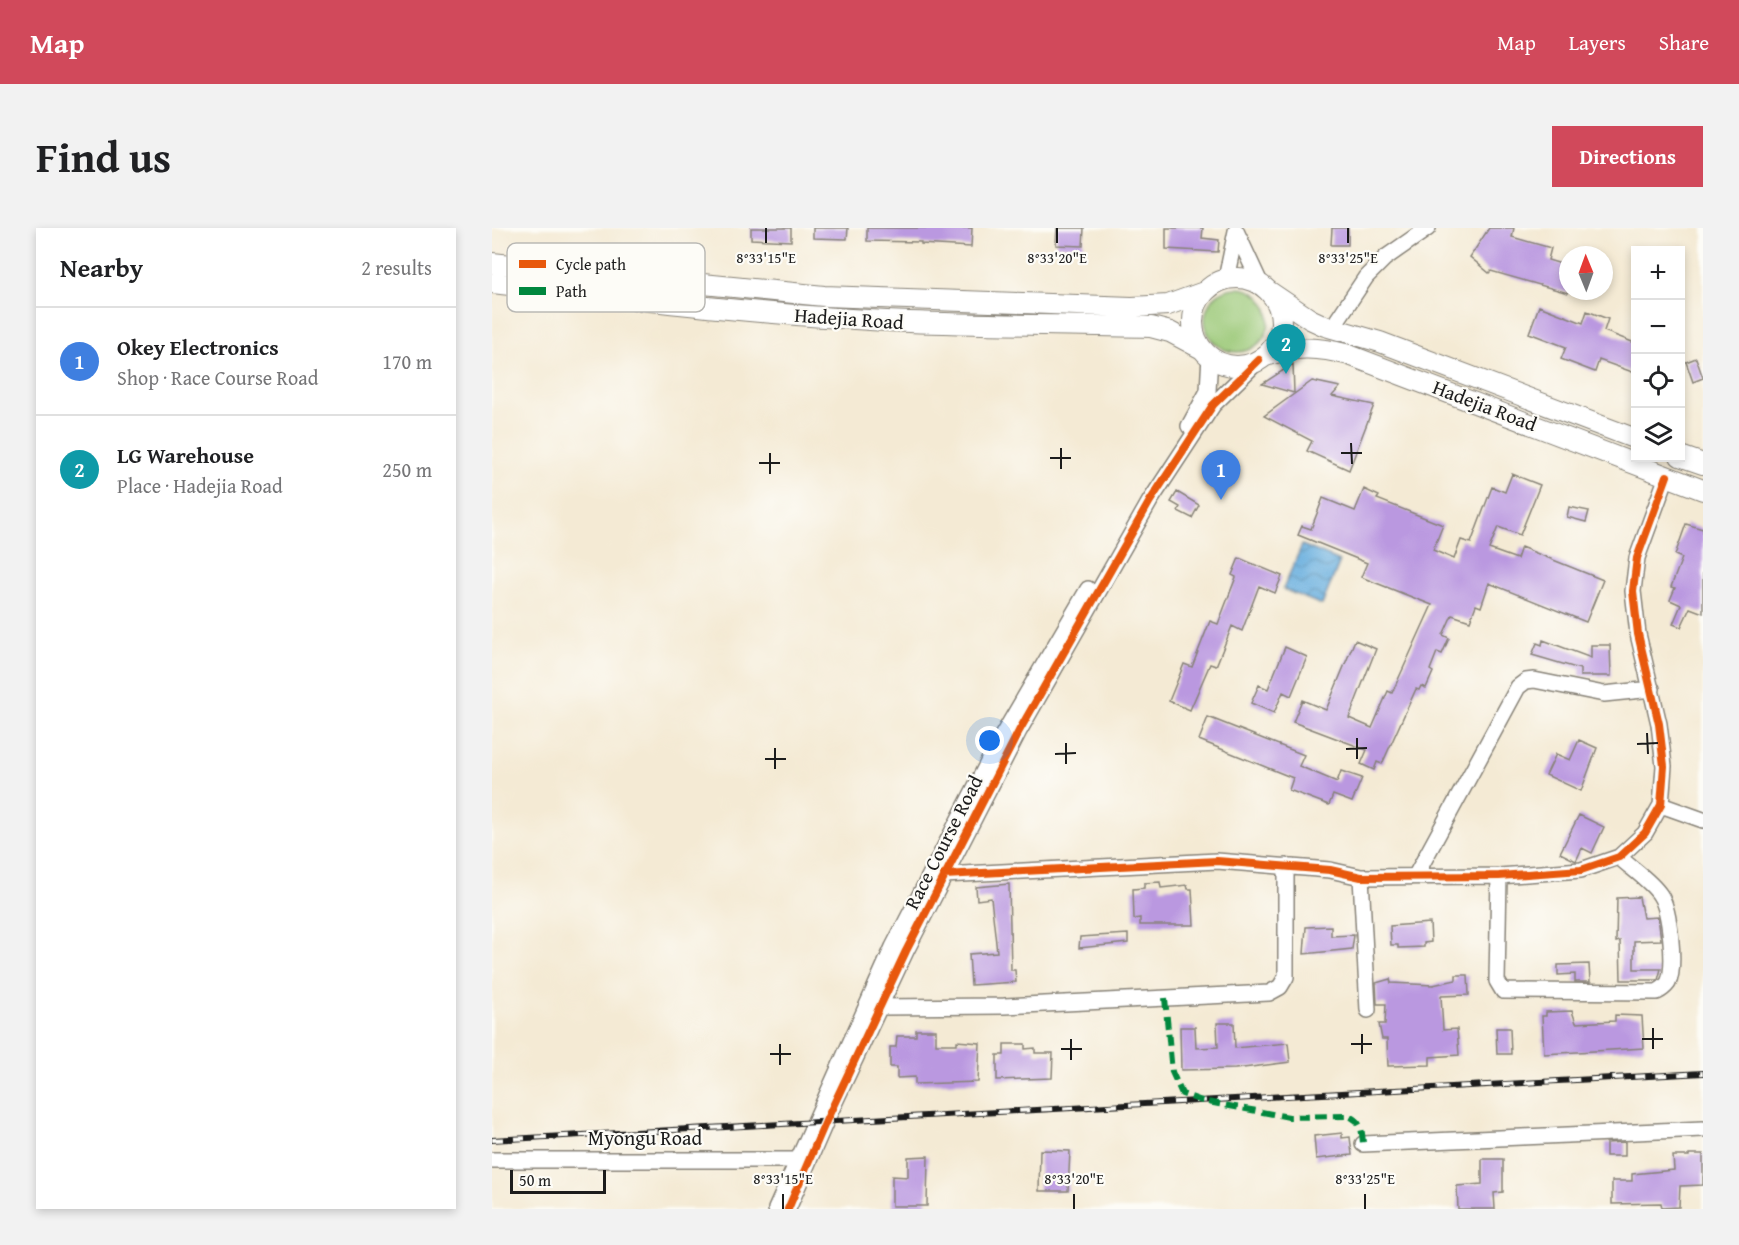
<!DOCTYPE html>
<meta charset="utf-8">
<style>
:root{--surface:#fff;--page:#f2f2f2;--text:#202124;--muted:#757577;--line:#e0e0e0;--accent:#d1495b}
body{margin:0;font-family:"Gentium Book Plus",serif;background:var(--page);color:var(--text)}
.controls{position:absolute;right:18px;top:18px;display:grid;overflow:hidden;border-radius:0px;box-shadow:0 3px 9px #0003}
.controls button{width:54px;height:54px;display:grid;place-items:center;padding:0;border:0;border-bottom:2px solid var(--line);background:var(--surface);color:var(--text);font:30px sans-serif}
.compass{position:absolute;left:1067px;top:18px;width:54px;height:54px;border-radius:50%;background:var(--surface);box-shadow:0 3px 9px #0003;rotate:359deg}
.scale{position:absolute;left:18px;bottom:15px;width:96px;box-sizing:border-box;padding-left:6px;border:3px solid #1c1c1c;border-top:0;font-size:16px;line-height:21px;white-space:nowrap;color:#1c1c1c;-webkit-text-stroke:4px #fdfcf7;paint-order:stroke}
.you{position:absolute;left:498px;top:513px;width:21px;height:21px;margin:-15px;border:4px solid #fff;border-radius:50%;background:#1a73e8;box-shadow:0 0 0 9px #1a73e833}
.badge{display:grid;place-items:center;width:39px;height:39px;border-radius:50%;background:var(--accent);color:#fff;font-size:20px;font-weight:700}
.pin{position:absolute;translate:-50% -50px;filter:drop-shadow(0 2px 3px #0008)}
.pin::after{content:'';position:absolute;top:32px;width:21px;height:18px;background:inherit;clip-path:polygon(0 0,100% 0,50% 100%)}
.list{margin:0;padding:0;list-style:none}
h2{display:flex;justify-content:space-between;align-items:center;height:78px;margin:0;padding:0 24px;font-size:26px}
h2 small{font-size:20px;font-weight:400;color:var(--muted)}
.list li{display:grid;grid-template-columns:39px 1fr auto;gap:18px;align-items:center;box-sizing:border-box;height:108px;padding:0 24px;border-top:2px solid var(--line)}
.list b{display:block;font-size:22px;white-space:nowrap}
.list p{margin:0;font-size:20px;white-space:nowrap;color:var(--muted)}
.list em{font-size:20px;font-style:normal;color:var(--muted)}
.icon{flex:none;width:33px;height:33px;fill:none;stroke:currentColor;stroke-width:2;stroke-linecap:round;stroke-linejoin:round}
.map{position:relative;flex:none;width:1211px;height:981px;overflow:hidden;border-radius:0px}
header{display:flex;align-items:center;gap:36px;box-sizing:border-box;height:84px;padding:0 30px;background:var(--accent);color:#fff}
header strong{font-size:28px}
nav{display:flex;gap:33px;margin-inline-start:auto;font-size:21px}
.intro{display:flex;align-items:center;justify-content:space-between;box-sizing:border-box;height:144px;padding:0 36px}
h1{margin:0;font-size:42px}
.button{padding:15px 27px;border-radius:0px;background:var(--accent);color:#fff;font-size:21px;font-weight:700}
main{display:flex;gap:36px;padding:0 36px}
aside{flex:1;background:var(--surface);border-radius:0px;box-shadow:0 3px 9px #0003}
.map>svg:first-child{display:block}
.garden{fill:#99c775;stroke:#5a7248;stroke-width:1.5}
.water{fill:url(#water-waves);stroke:#42657d;stroke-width:1.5}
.building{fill:#ba98e0}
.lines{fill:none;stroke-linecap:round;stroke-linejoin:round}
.minor-casing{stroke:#888378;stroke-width:18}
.major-casing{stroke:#888378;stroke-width:22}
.minor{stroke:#fff;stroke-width:15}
.major{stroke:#fff;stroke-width:20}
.rail-casing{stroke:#1c1c1c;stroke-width:6}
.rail{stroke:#fdfcf7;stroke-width:4;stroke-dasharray:11;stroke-linecap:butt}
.quiet{stroke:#00873e;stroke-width:6;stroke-dasharray:12 6;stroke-linecap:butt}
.cycleway-casing{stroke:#fdfcf7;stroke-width:11}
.cycleway{stroke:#e8590c;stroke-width:8}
.ticks{fill:none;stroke:#1c1c1c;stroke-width:2}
.labels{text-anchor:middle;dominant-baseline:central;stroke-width:4.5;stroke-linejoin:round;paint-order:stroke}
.street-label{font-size:20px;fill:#1c1c1c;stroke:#fdfcf7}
.key{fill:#fdfcf7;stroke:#bab9b5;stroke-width:1.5}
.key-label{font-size:16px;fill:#1c1c1c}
.ticks-label{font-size:15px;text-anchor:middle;fill:#1c1c1c;stroke:#fdfcf7;stroke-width:4.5;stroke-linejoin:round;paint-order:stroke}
</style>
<header>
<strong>Map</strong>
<nav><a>Map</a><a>Layers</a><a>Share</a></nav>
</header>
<div class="intro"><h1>Find us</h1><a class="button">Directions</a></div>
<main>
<aside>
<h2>Nearby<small>2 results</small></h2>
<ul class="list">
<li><span class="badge" style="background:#3f7fe0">1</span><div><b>Okey Electronics</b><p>Shop · Race Course Road</p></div><em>170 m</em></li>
<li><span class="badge" style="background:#0f9aa8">2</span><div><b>LG Warehouse</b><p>Place · Hadejia Road</p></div><em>250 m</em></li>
</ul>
</aside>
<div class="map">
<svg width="1211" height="981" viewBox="0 0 1211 981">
<defs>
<pattern id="water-waves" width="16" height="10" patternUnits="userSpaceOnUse" patternTransform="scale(1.5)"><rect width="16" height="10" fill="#67aede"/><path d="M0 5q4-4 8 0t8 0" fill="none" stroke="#548db3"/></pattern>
</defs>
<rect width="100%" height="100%" fill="#fdfcf7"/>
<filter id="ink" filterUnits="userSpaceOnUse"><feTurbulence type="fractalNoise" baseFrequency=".0167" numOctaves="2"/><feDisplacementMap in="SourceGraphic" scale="12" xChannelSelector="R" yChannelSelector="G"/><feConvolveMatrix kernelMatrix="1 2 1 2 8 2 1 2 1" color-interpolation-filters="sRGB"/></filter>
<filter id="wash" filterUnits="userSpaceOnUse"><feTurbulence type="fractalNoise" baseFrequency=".008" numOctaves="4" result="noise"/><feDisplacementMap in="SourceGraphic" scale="24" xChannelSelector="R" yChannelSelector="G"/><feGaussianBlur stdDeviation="1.35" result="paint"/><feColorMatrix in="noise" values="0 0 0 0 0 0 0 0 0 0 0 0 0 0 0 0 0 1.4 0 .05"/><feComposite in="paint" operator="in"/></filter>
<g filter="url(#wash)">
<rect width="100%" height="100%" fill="#f4ead4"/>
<!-- garden -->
<path class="garden" d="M713 92a32 32 0 1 1 64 0a32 32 0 1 1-64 0Z"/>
<!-- water -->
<path class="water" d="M810,317L848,333L830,377L791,361Z"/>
<g id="blocks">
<!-- building -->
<path class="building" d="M259,0H299V13L259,11Z
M321,0H356L355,11L321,10Z
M375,0H480L479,19L429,16V14L375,13Z
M565,0H592L591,18L564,17Z
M674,0H711L710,10L727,12L726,24L674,21Z
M840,0H856V17H839Z
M997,0H1022L1020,9L1059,20L1056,32L1076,38V65L999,43L997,45L978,29Z
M1047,78L1091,95L1095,83L1116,91L1112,103L1143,115V145L1107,132L1103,144L1069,131L1074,119L1037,105Z
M1204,130L1211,150L1201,154L1194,134Z
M801,136L802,165L770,156Z
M820,153L848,159L840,168L882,177L857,242L815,223L820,213L772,188Z
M1020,246L1048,257L1028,307L1006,299L997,321L1025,331L1029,319L1111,352L1094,394L997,355L989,379L984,377L978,393L960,387L951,407L957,410L950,426L945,424L938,442L941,444L934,460L929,458L927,462L924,461L890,536L885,534L882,542L869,536L875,522L801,494L810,472L834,482L863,412L884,421L857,490L880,500L896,463L900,465L940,377L869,349L875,335L806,307L810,298L819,301L831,270L863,283L872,261L887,268L885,271L951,297L941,322L962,331L969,312L979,315L1000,259L1013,264Z
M685,264L707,277L700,290L686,283L688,279L679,274Z
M1077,279L1097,283L1094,294L1075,289Z
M1194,296L1211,301V385L1198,380L1189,399L1181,396L1189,377L1178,372L1183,360L1179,359L1190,330L1183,327Z
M747,330L790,348L783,365L767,358L750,403L740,398L724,438L718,436L698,482L677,473L692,436L700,439L718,393L726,396L744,349L740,347Z
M1051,412L1099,430V417H1118L1119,448H1088V441L1040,427L1045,415L1050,417Z
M793,419L815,429L799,468L791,464L782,485L759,475L767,457L776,461Z
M716,489L812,527L807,538L845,554L849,543L870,550L860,574L841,567L837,577L797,562L801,550L707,512Z
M1087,512L1105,520L1089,563L1054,547L1064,526L1078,532Z
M1087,587L1112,599L1100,625L1090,620L1084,633L1068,625Z
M668,654L669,660L695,657L696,661H700L702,697H648V690L642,691L641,661L652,660V655Z
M517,656L519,742H523L524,754L479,757L477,726L505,724L499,670L485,672L484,659Z
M1147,669L1151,690L1166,689L1169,712L1142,713V741H1169L1166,752H1129L1128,713L1124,714L1125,670Z
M938,695L939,714L932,715V719L906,720V717H899L898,698Z
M839,698V708L862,707L860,721L812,726L814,699Z
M636,706V715L587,720L588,709Z
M1097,736L1098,754H1083V746L1066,747V737Z
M964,747H976L977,767L949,768L951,802L965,801L967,827L938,829V837L896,838L895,811H890L887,796H893L894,776H885L884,755L898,751L899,755L941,757L964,752Z
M1080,783L1084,795L1123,793V787L1150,788L1152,820L1052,826L1050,788H1054V784Z
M725,795H742L743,820L796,815L798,834L743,841L689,842L688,799H703L704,820L726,819Z
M1004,800H1018L1019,826H1005Z
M424,802H444V816H465V813L488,815L486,854L423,856V849L405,850V839H398V819H404L405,808H424Z
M512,816H533V821L543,820V825H561L560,850L505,852V827H512Z
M850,905V910L858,909L860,927L824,931L822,908Z
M1133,914V928H1114V915Z
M548,922L578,923L576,963H547Z
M1197,926H1211V957L1188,958L1187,979L1170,980L1169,975L1120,976V953H1140V946L1182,942L1181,928H1197Z
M436,928L435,978H400V948L416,949V929Z
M990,931H1011V964L1002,965L1003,981H966L965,958L990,956Z"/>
</g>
</g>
<g filter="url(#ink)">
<use href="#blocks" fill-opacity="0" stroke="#888378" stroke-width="1.5"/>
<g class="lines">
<defs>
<path id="minor" d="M744,3L769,57
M734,51L744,3
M840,100L874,49L893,30L936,0
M697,198L716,163L718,128
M1169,577L1211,592
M452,647L725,633L838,642L869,649L1007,648L1089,642L1127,629L1153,605L1169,577L1172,538L1167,496L1146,406L1141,363L1145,330L1175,248
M924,647L1026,459L1034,453L1042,452L1112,466L1160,461
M1007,648L1005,753L1011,763L1165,764C1169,762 1173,759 1176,755C1184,739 1178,682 1168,667C1159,653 1140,641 1127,629
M869,649L876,782
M387,779L512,778L777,765L788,759L794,749V638
M871,916L1211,901
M0,932H315
M284,981L401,719L506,515L596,361
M296,981L334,893L414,723L527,503L658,273L721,177L767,132"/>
<path id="major" d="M0,35L332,68L640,79L676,77L712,64
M701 94a44 44 0 1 1 88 0a44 44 0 1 1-88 0Z
M0,55C139,71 278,88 417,94C498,97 578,97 659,99L678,104L710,121
M778,64L818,91L833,98L888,114L1144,211
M771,129C802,118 825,118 857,127L1211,262
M1188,228L1211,236"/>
</defs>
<!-- minor casing -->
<use href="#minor" class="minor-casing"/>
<!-- major casing -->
<use href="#major" class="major-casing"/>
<!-- minor -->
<use href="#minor" class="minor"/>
<!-- major -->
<use href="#major" class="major"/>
<defs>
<path id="rail" d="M0,912L1211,845"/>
</defs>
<!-- rail casing -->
<use href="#rail" class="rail-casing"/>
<!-- rail -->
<use href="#rail" class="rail"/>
<!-- quiet -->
<path class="quiet" d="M673,770L680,844L690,866L710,873L797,889L857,888C870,894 870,903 871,916"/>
<defs>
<path id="cycleway" d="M452,647L725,633L838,642L869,649L1007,648L1089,642L1127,629L1153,605L1169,577L1172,538L1167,496L1146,406L1141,363L1145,330L1175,248
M296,981L334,893L414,723L527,503L658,273L721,177L767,132"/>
</defs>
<!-- cycleway casing -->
<use href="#cycleway" class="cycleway-casing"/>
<!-- cycleway -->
<use href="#cycleway" class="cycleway"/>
</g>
</g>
<!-- ticks -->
<path class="ticks" d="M274,0V15M565,0V15M856,0V15M859,215L860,236M569,220V241M278,225V246M849,225H870M558,230H579M267,235H288M1155,505L1156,526M865,510V531M574,515V536M1145,516L1166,515M283,520V541M854,521L875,520M563,526L584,525M273,531H294M1161,800V821M870,806V826M579,811V832M1150,811H1171M288,816V837M859,816H880M569,821H590M278,826H299M291,966V981M582,966V981M873,966V981"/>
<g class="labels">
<!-- street labels -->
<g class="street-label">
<text transform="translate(357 90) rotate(4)">Hadejia Road</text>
<text transform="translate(993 177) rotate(21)">Hadejia Road</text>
<text transform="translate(451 614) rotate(-63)">Race Course Road</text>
<text x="153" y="909">Myongu Road</text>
</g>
</g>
<!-- legend -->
<rect x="15" y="15" width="198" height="69" rx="9" class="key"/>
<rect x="27" y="32" width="27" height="8" fill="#e8590c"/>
<rect x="27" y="59" width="27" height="8" fill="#00873e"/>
<g class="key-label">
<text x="64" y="42">Cycle path</text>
<text x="64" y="69">Path</text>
</g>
<g class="ticks-label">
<text x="274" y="35">8°33'15"E</text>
<text x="565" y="35">8°33'20"E</text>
<text x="856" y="35">8°33'25"E</text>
<text x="291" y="956">8°33'15"E</text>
<text x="582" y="956">8°33'20"E</text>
<text x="873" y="956">8°33'25"E</text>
</g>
</svg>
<div class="controls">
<button>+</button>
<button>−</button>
<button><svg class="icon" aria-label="locate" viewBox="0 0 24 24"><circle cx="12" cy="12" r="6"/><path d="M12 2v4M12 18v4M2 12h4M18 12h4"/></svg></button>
<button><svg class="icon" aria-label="layers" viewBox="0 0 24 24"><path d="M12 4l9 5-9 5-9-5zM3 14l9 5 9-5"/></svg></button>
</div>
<svg class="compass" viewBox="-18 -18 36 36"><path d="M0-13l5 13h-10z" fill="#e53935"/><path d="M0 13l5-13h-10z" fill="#757577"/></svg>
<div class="scale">50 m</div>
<div class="you"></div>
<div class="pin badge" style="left:729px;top:272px;background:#3f7fe0">1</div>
<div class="pin badge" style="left:794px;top:146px;background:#0f9aa8">2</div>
</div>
</main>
